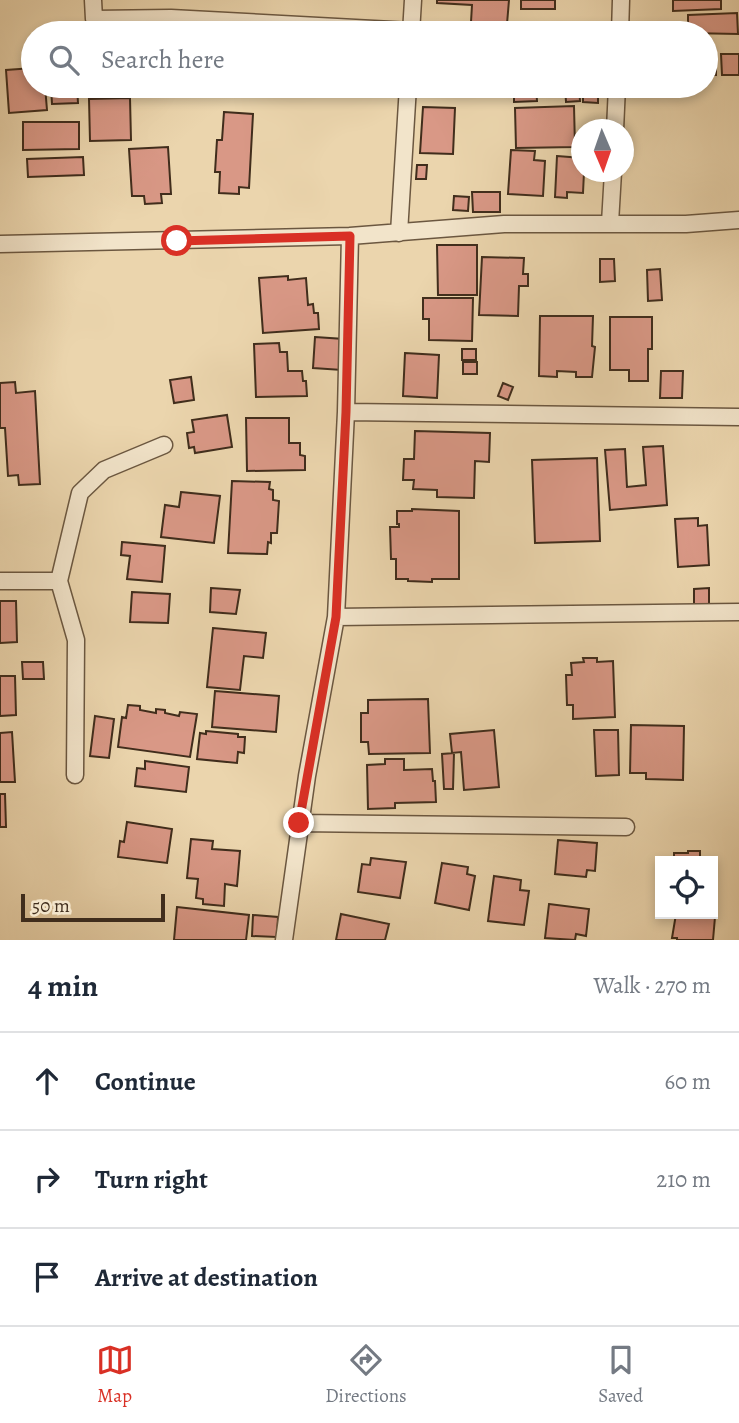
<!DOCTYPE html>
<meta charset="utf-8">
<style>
:root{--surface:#fff;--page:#f2f2f3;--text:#1f2937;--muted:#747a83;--line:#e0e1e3;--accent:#d93025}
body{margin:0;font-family:Alegreya,serif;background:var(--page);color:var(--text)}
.controls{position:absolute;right:21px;bottom:21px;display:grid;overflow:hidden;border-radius:0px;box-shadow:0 4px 10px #0003}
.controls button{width:63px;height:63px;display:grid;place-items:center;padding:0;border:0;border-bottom:2px solid var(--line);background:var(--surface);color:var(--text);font:35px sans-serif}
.compass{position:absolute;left:571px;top:119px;width:63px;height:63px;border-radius:50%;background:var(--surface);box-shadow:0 4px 10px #0003;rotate:178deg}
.scale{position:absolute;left:21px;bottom:18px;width:144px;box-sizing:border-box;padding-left:7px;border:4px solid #402d1c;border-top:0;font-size:19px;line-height:24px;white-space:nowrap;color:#402d1c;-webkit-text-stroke:5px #f2e4ca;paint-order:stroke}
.stop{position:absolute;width:21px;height:21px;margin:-16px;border:5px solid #d93025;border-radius:50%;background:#fff}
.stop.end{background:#d93025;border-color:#fff;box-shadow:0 2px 7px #0008}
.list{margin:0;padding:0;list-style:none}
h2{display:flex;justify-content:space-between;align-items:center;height:91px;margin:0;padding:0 28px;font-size:30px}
h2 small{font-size:23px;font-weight:400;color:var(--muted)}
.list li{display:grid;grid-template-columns:46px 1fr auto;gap:21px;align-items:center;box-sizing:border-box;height:98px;padding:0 28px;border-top:2px solid var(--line)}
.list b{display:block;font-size:26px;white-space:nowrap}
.list em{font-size:23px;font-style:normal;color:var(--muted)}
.icon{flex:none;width:38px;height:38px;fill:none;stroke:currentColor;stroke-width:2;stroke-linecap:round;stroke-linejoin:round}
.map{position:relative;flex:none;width:739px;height:940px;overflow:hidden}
.search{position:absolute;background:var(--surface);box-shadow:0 4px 10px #0003;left:21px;right:21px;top:21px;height:77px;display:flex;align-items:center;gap:18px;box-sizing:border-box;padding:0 24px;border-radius:38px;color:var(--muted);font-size:26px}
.sheet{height:385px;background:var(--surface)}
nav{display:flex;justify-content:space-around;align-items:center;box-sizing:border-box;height:98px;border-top:2px solid var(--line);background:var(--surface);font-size:19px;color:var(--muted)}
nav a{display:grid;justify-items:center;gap:4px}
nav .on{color:var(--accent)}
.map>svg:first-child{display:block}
.building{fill:#d99886;stroke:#402d1c;stroke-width:2}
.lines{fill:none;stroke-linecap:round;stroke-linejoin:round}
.street-casing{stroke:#6b5740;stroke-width:19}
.street{stroke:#f2e4ca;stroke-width:16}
.route{stroke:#d93025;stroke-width:9}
</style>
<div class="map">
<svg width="739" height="940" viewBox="0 0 739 940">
<rect width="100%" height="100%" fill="#ebd5ad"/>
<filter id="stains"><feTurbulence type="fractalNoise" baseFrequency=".00286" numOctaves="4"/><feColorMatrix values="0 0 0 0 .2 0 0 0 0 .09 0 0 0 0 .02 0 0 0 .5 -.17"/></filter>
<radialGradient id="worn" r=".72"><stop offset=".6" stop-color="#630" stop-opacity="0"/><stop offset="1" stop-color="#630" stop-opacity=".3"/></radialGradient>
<!-- building -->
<path class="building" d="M437,0H509L507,24L471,22L472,5L437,3Z
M521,0H555V9H521Z
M673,0H721V9L673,11Z
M737,13L738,34L688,33V15Z
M662,22L663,33H640V24Z
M716,54V75H706V55Z
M721,54H739V75H722Z
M33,68V86H45L47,110L9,113L6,70Z
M51,86H77L78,103L52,104Z
M514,86H536L537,101L514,102Z
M565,86H579L580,101L566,102Z
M583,88L598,89V103L583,102Z
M130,98L131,140L90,141L89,99Z
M574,106L575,147L516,148L515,108Z
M423,107L455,108L453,154L420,153Z
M224,112L253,114L249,188L239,187V194L219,193L220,172H215L217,140H222Z
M23,122H79V149L23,150Z
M168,147L171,194H161L162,203L145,204L144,196H132L129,149Z
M511,150L535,151L534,160L545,161L543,196L508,194Z
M557,156L582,158V172H584L583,193L567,192V198L555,197Z
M83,157L84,175L28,177L27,159Z
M417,165H427L426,179H416Z
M472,192H500V212H473Z
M454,196L469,197L468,211L453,210Z
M437,245H477V295H438Z
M482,257L524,258L523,274H528V286H519L518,316L479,315Z
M600,259H614L615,281L600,282Z
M660,269L662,300L648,301L647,270Z
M288,276V280L306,278L308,305L313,304L314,313H318L319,329L263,333L259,278Z
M423,298H473L472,341L429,340V319H423Z
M540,316H593L592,346L595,347L592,377H576V372L557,371V377L539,376Z
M610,317H652V349H648V381H629V370H610Z
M315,337L344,339L342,370L313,368Z
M279,343L280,352H287L288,371H302L303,381H306L307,396L256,397L254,344Z
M462,349H476V360H462Z
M405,353L439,355L437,398L403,396Z
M463,362H477V374H463Z
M661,371H683L682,398H660Z
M191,377L194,400L174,403L170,380Z
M15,382L16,393L35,391L40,484L19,485L18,475L8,476L5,428H0V383Z
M503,383L513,387L508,400L498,396Z
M227,415L232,447L195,453L194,447L189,448L187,433L194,432L192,420Z
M246,418H289V443H300V455L305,456V470L247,471Z
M415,431L490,433L489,462L475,461L474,498L437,497V490L413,489L414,480H403L404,459H414Z
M663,446L667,505L610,510L605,450L625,449L627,487L646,485L643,447Z
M597,458L600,541L535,543L532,460Z
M232,481L270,482L269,489L273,490V500L279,501L277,533H271V543L268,542L267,554L228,553Z
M181,492L220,496L214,543L161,537L165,505L179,507Z
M412,509L459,511V579H432V582L408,581V579H396V559H391L390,527H399V524H397V511H412Z
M698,518V526L707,525L709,565L678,567L675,519Z
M122,542L165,546L162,582L127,579L130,556L121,555Z
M211,588L240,590L236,614L210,612Z
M709,588V604H694V589Z
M132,592L170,594L168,623L130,622Z
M0,601H16L17,642L0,643Z
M213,628L266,633L263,658L244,656L240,690L207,687Z
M583,658H597V662L613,661L615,717L573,719V705H567L566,675H572L571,663L584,662Z
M22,662H43L44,679H23Z
M0,676H15L16,715L0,716Z
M215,691L279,696L276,732L212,727Z
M428,699L430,753L369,754L368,742H361V713H368V700Z
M128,705L140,706V710L156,713V709L165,710V713L179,716L180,712L197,714L190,757L118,747L122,717L126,718Z
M95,716L114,719L109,758L90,756Z
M631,725L684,726L683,780L646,779V773H630Z
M494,730L499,787L464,790L461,752L452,753L450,734Z
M594,730H618L619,775L596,776Z
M206,731L238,734V737H245L244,753L238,752L237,763L197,759L200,733L206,734Z
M12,732L15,782H0V733Z
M454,753L453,789H444L442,754Z
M385,759H404V770L432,769L433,781H435L436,802L395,803V808L368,809L367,765L385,764Z
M145,761L189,767L186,792L135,786L137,768L145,769Z
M0,794H5L6,827H0Z
M127,822L172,829L167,863L118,857L120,841L124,842Z
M191,839L213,841L212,849L240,851L237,886L225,884L224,906L203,904V899L196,898L198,879L187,878Z
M558,840L597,843L595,871L587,870L586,877L555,874Z
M688,851H700V860L705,861H674V853H688Z
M371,858L406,862L400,898L358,892L362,864L370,865Z
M442,863L468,867L467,874L475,876L469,910L435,903Z
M494,876L521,880L520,890L529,891L524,925L488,921Z
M549,904L589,909L586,936L576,934L575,940L545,938Z
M177,907L249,915L246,940H174Z
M341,914L389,924L385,940H336Z
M676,914L715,917L713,940H677V938H672Z
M253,915L278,917L277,937L252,936Z"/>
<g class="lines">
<defs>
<path id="street" d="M93,0L94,19L171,18L411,31
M411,33L413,0
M620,33L621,0
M615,130L617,86
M610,223L613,172
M399,233L408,86
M350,236L504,224H686L739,220
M0,244L350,236L346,412L336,617L307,776L284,940
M346,412L739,417
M0,581H59
M336,617L739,612
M75,775L76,640L59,581L80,493L104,470L164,445
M299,823L626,827"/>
</defs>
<!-- street casing -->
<use href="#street" class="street-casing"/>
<!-- street -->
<use href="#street" class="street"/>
</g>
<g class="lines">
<!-- route -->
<path class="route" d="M177,241L350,236L346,412L336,617L299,823"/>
</g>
<rect width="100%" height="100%" filter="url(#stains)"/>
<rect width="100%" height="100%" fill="url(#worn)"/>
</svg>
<div class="controls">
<button><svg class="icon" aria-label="locate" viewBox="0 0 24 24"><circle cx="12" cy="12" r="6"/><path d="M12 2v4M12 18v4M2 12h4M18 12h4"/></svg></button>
</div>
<svg class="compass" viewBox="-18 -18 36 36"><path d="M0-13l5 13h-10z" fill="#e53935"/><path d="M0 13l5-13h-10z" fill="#747a83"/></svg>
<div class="scale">50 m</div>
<div class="stop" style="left:177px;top:241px"></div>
<div class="stop end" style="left:299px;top:823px"></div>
<div class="search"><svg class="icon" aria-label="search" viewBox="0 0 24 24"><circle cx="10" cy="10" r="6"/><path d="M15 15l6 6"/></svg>Search here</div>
</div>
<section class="sheet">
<h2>4 min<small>Walk · 270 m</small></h2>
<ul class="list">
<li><svg class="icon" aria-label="ahead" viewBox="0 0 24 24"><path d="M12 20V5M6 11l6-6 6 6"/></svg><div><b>Continue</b></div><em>60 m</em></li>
<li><svg class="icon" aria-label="right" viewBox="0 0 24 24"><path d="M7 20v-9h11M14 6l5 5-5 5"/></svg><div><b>Turn right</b></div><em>210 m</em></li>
<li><svg class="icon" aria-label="arrive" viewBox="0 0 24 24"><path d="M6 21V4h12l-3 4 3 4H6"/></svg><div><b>Arrive at destination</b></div></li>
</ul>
</section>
<nav>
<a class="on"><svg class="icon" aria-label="map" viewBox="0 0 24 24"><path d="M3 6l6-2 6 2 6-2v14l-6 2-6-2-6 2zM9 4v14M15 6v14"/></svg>Map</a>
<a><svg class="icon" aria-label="directions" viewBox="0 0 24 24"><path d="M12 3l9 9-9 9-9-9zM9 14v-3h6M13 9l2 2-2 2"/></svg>Directions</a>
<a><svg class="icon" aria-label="saved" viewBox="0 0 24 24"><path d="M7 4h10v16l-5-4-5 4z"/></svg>Saved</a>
</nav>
